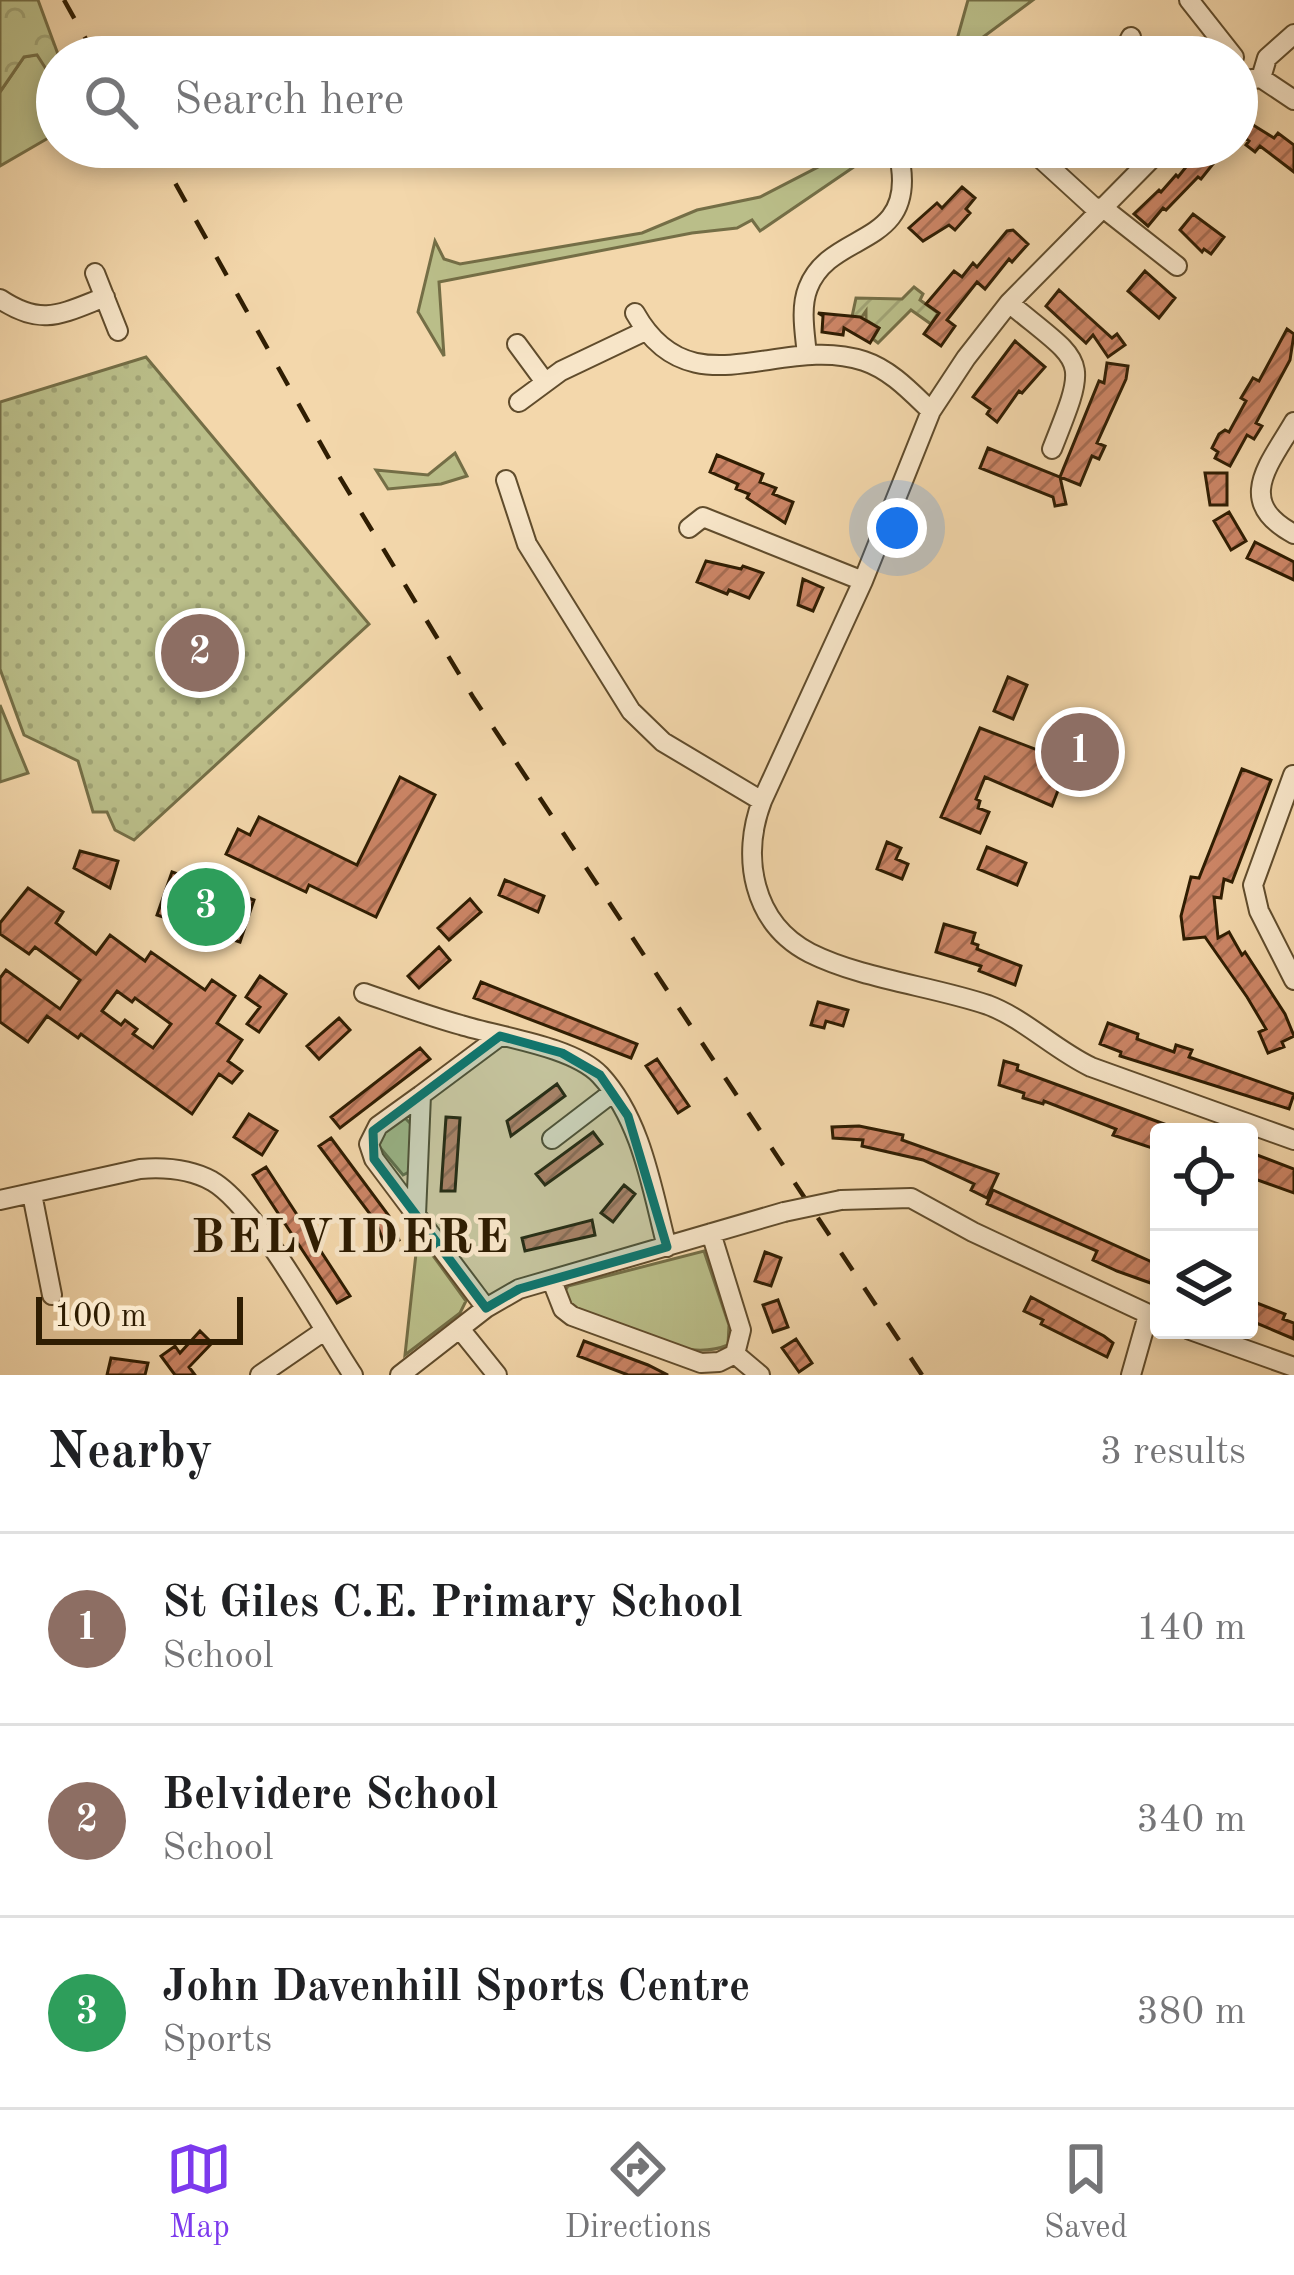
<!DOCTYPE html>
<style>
:root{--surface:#fff;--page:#f6f6f6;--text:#202124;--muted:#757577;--line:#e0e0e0;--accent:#7c3aed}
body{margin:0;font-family:"Old Standard TT",serif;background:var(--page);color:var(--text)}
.controls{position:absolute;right:36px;bottom:36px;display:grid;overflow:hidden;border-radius:12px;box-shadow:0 6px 18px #0003}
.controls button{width:108px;height:108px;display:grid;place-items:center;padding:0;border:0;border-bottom:3px solid var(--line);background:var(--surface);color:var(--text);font:60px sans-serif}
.scale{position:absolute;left:36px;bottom:30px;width:207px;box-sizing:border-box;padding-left:12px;border:6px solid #2f1d02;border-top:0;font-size:33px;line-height:42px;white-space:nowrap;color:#2f1d02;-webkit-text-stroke:9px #f7e5c8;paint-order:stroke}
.you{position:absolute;left:897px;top:528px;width:42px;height:42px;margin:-30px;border:9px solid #fff;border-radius:50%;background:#1a73e8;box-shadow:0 0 0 18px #1a73e833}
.badge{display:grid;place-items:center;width:78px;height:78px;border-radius:50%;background:var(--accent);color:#fff;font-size:39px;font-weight:700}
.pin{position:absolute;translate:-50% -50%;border:6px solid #fff;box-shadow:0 3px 12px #0006}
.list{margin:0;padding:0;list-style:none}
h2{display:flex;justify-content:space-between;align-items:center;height:156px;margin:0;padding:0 48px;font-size:51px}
h2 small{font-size:39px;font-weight:400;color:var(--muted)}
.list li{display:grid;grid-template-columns:78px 1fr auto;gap:36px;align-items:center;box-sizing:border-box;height:192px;padding:0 48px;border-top:3px solid var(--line)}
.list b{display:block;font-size:45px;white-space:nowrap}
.list p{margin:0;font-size:39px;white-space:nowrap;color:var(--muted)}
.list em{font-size:39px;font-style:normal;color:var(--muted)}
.icon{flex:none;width:66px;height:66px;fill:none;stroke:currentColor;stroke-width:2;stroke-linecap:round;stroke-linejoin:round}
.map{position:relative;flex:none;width:1294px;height:1375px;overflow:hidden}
.search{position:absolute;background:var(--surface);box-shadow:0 6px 18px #0003;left:36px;right:36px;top:36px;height:132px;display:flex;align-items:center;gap:30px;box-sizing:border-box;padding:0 42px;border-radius:66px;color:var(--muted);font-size:45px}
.sheet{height:732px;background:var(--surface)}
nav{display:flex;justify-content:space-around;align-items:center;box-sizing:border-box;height:168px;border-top:3px solid var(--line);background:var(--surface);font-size:33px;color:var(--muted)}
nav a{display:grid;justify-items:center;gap:6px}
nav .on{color:var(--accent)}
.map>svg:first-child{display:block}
.grass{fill:#babe89;stroke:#746e46;stroke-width:3}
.forest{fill:url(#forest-crowns);stroke:#746e46;stroke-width:3}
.park{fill:url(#park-dots);stroke:#746e46;stroke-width:3}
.garden{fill:url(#garden-furrows);stroke:#746e46;stroke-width:3}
.building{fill:url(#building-hatch);stroke:#2f1d02;stroke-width:3;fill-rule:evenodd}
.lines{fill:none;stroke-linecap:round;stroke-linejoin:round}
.minor-casing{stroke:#604c2c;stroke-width:22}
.minor{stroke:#f7e5c8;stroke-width:18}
.rail{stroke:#2f1d02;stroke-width:4.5;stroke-dasharray:21 21;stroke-linecap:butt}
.minor-bridge-casing{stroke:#604c2c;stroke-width:22;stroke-linecap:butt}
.minor-bridge{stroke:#f7e5c8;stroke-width:18}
.marked{fill:#0f766e;fill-opacity:0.2;stroke:#0f766e;stroke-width:9;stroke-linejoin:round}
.labels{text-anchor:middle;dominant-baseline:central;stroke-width:9;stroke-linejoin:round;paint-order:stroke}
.district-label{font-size:48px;font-weight:bold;letter-spacing:3px;fill:#2f1d02;stroke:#f7e5c8}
</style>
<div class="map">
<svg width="1294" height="1375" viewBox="0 0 1294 1375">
<defs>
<pattern id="forest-crowns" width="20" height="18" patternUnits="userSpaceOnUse" patternTransform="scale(3)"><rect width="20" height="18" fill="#babe89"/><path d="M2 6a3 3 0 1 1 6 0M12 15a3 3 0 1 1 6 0" fill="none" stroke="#a0a375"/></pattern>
<pattern id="park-dots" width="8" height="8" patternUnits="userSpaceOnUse" patternTransform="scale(3)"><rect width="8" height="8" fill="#babe89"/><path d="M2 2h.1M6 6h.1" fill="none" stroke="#a0a375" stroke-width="1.8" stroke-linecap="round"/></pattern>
<pattern id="garden-furrows" width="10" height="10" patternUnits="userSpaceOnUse" patternTransform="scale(3)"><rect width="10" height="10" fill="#babe89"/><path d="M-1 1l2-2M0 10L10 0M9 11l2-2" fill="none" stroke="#a0a375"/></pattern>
<pattern id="building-hatch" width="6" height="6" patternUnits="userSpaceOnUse" patternTransform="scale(3)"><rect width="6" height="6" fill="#cc8566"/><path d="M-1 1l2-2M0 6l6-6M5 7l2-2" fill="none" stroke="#a66c52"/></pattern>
</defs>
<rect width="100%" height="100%" fill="#f3d7ab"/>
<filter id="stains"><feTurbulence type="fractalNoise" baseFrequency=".00167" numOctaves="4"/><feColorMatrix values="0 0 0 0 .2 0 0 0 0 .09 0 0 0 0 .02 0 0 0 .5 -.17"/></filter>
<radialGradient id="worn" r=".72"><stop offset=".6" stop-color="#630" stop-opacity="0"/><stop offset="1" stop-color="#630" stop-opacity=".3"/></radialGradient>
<!-- grass -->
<path class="grass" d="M968,0H1033L963,52L961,57H952Z
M38,54L57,86V133L0,166V92L24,57Z
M857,147H883L760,231L752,220L737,228L692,233L439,282L444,356L418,312L435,241L444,259L460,264L642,233L697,210L760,197Z
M455,453L467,476L441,484L388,489L376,470L428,475Z
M0,705L28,773L0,782Z
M405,1118L412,1125L409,1172L403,1175L377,1144L379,1135Z
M418,1235L466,1301L460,1313L405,1355Z
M704,1251L729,1325L728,1345C684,1364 615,1326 572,1310L562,1296L568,1286Z"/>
<!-- forest -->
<path class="forest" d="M0,0H38L59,57L57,86L37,55L24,57L0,92Z"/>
<!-- park -->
<path class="park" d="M146,357L369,624L134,840L115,830L107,812H93L78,761L24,735L0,669V402Z"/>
<!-- garden -->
<path class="garden" d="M914,287L923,294L920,300L938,313L931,324L911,310L878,343L873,339L879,328L866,320V311L854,328L850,326L856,298L902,299Z"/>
<!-- building -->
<path class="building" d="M1237,115L1274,138L1278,133L1294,145V172L1260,146L1255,152L1246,145L1249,141L1237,132Z
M1198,152L1213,164L1201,179L1198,177L1166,210L1163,208L1148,226L1134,214L1159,190L1161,192L1176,175L1178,177Z
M962,187L975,198L966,209L970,213L955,230L949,225L923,241L909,228L937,203L942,208Z
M1193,214L1224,237L1211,254L1204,249L1202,252L1180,230Z
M1013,230L1028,244L1012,262L1009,259L985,289L977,282L947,320L955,326L941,346L924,334L939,313L926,304L954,271L962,277L973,263L977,267L1007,231Z
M1145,271L1175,298L1159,318L1128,291Z
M1059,290L1112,338L1117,334L1125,345L1108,357L1093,335L1086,343L1046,306Z
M818,313L860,317L879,328L870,343L844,328L843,335L822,332L823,316Z
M1287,329L1294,334L1290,360L1256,423L1262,426L1254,439L1247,435L1230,466L1215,458L1218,452L1212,448L1219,434L1225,430L1229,432L1246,401L1241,398L1253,378L1259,381Z
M1015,341L1045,367L1022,393L1019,391L997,422L987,414L990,409L973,397Z
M1107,363L1128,366L1126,379L1097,443L1105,446L1099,459L1092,456L1080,485L1060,477L1099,381L1104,383Z
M988,448L1060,477L1066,504L1055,506L1053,497L980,468Z
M717,455L763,474L760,482L776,488L773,494L793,502L785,523L747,498L749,494L736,489L738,484L710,472Z
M1205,473H1227V505H1210Z
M1229,512L1246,541L1231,550L1214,521Z
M1255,542L1294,562V580L1247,558Z
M706,561L741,569L743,566L763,573L749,598L729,590L727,594L697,582Z
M803,579L823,588L813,611L798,605Z
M1008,677L1027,685L1013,719L994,711Z
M980,728L1069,762L1052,806L985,777L976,799L980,801L978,808L989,812L980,833L941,817Z
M1242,769L1271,780L1232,882L1224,879L1221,898L1214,897L1218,938L1229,932L1242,955L1245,952L1285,1014L1294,1036L1282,1042L1284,1047L1268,1053L1259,1032L1266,1029L1247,997L1205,937L1184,939L1181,916L1191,877L1199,878Z
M400,777L435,795L376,917L309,885L306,892L226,854L238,829L250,835L259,817L357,865Z
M887,842L901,848L896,859L908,864L902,879L877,869Z
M987,847L1026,863L1017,885L978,869Z
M80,851L118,861L110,888L74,868Z
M172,872L254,900L240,942L157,915Z
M505,880L544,896L538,912L499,895Z
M28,888L63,912L56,923L96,954L110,935L145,961L151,952L205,990L212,980L235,996L217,1023L242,1040L228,1061L242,1071L232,1083L219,1074L192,1114L81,1034L78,1038L47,1016L28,1042L0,1022V978L6,970L60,1009L80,980L35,947L29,954L0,934V923ZM117,991L132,1002L135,998L171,1024L153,1048L133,1034L137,1029L125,1020L121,1025L102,1011Z
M470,899L481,912L449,940L438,928Z
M944,924L975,933L972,943L978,945L977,949L1021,966L1015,985L979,971L981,966L936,952Z
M439,947L450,960L419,988L408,976Z
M260,976L286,994L259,1032L247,1024L260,1007L246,997Z
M481,982L637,1044L631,1058L474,998Z
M818,1002L848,1010L843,1026L826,1021L824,1028L811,1025Z
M339,1018L350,1030L319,1059L307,1046Z
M1108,1023L1138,1034L1137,1039L1174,1052L1176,1045L1192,1050L1189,1057L1294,1094L1289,1109L1120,1056L1121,1052L1100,1044Z
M420,1048L430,1059L340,1128L331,1117Z
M657,1059L689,1106L678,1113L646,1066Z
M1004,1061L1018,1065L1017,1070L1186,1132H1159L1152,1148L1113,1135L1116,1129L1044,1101L1043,1104L1023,1098L1024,1093L999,1085Z
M557,1084L565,1096L511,1136L507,1121Z
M249,1114L277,1131L262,1155L234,1137Z
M446,1117L460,1118L455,1191H441Z
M859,1126L903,1135L902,1140L998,1174L987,1198L971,1190L974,1184L923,1160L862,1146L863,1140L833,1138L832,1127Z
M593,1132L602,1144L545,1185L536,1174Z
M331,1138L389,1216L399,1240L385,1246L376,1222L319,1146Z
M1249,1152L1294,1169V1193L1249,1177Z
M266,1167L350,1296L337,1303L253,1175Z
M624,1185L635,1194L613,1222L601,1213Z
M993,1190L1154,1263L1152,1267L1159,1270V1286L1117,1271L1093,1260L1097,1251L987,1204Z
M592,1220L595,1235L525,1251L522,1238Z
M765,1252L781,1258L771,1286L755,1281Z
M1031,1297L1104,1336L1113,1343L1107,1357L1041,1324L1043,1320L1024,1311Z
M778,1300L788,1327L773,1332L763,1305Z
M1249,1300L1285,1314L1283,1319L1294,1323V1339L1249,1320Z
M200,1331L212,1343L189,1367L195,1375H175L161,1356L175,1346L180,1353Z
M796,1339L812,1363L799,1372L782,1348Z
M584,1341L648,1365L668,1375H628L578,1356Z
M111,1358L148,1363L145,1375H107Z"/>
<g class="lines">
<defs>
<path id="minor" d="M1189,0L1234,57
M1121,57L1131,37
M1261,78L1267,58L1294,34
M1237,81L1261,78L1294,100
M1028,147L1098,211
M1163,147L1009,303L966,358L931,411L863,581L762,801C741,856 752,923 810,953C862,979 932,986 988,1005C1025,1019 1055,1050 1091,1067L1294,1140
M1009,148L1012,147
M1102,207L1177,266
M95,273L118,331
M0,299C42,327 61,314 105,297
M1009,303C1085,366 1090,354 1052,449
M635,313C691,413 780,333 864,361C891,370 911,392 931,411
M517,344L545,382
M807,355C805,334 800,308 808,288C830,231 912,248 901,167
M519,402L561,371L645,331
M1294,422C1269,465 1234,502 1294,534
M506,480L527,544L631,711L663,742L762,801
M689,528L703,517L863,581
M1293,775L1253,885L1259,911L1294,980
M364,993C396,1004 428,1016 461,1025C499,1037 572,1046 600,1075C642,1120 652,1190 667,1247
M552,1139L612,1093
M32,1194L52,1295
M0,1200L140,1169C164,1167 190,1169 212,1181C257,1207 321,1327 353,1375
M841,1200L911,1198L973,1232L1159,1319
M416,1215L374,1159L369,1144L378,1126L421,1095
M552,1281L563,1309L572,1316L701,1363L719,1362L735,1354L741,1330L711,1233
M486,1308L416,1215L421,1095L500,1036
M460,1329L497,1375
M1190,1330L1294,1367
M735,1354L760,1375
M260,1375L324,1331
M400,1375L486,1308L519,1289L784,1212
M1131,1375L1148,1315"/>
</defs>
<!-- minor casing -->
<use href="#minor" class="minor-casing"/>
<!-- minor -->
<use href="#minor" class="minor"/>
<!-- rail -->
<path class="rail" d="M64,0L96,57
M155,147L336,471L473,697L922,1375"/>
<defs>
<path id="minor-bridge" d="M784,1212L841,1200"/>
</defs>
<!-- minor-bridge casing -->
<use href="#minor-bridge" class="minor-bridge-casing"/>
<!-- minor-bridge -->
<use href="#minor-bridge" class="minor-bridge"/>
</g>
<!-- marked area -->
<path class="marked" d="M500,1036L562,1053L600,1075L628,1116L667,1247L519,1289L486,1308L374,1159L373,1131Z"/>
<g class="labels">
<!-- district labels -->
<g class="district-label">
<text x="351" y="1239">BELVIDERE</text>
</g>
</g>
<rect width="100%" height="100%" filter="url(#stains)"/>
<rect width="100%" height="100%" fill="url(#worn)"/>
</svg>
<div class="controls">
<button><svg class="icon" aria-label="locate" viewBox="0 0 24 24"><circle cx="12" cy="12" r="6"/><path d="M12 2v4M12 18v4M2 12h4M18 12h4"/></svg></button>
<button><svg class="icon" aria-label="layers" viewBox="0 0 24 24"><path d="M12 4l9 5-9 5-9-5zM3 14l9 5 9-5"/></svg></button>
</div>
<div class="scale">100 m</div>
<div class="you"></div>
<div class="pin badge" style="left:1080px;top:752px;background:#8d6e63">1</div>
<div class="pin badge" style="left:200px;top:653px;background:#8d6e63">2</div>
<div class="pin badge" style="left:206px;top:907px;background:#2e9e5b">3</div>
<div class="search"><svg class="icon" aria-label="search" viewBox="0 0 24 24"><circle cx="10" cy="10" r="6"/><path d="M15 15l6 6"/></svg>Search here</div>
</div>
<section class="sheet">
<h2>Nearby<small>3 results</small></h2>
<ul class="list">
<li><span class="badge" style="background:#8d6e63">1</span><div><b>St Giles C.E. Primary School</b><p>School</p></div><em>140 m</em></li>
<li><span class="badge" style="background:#8d6e63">2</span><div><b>Belvidere School</b><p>School</p></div><em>340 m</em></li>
<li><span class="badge" style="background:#2e9e5b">3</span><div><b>John Davenhill Sports Centre</b><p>Sports</p></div><em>380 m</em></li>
</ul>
</section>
<nav>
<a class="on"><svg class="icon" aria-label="map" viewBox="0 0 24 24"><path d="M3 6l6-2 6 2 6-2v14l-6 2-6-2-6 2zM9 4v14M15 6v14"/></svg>Map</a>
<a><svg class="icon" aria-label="directions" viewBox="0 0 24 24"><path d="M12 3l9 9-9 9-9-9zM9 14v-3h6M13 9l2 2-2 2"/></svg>Directions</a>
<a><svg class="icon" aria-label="saved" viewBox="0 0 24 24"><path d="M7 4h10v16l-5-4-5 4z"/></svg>Saved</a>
</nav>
